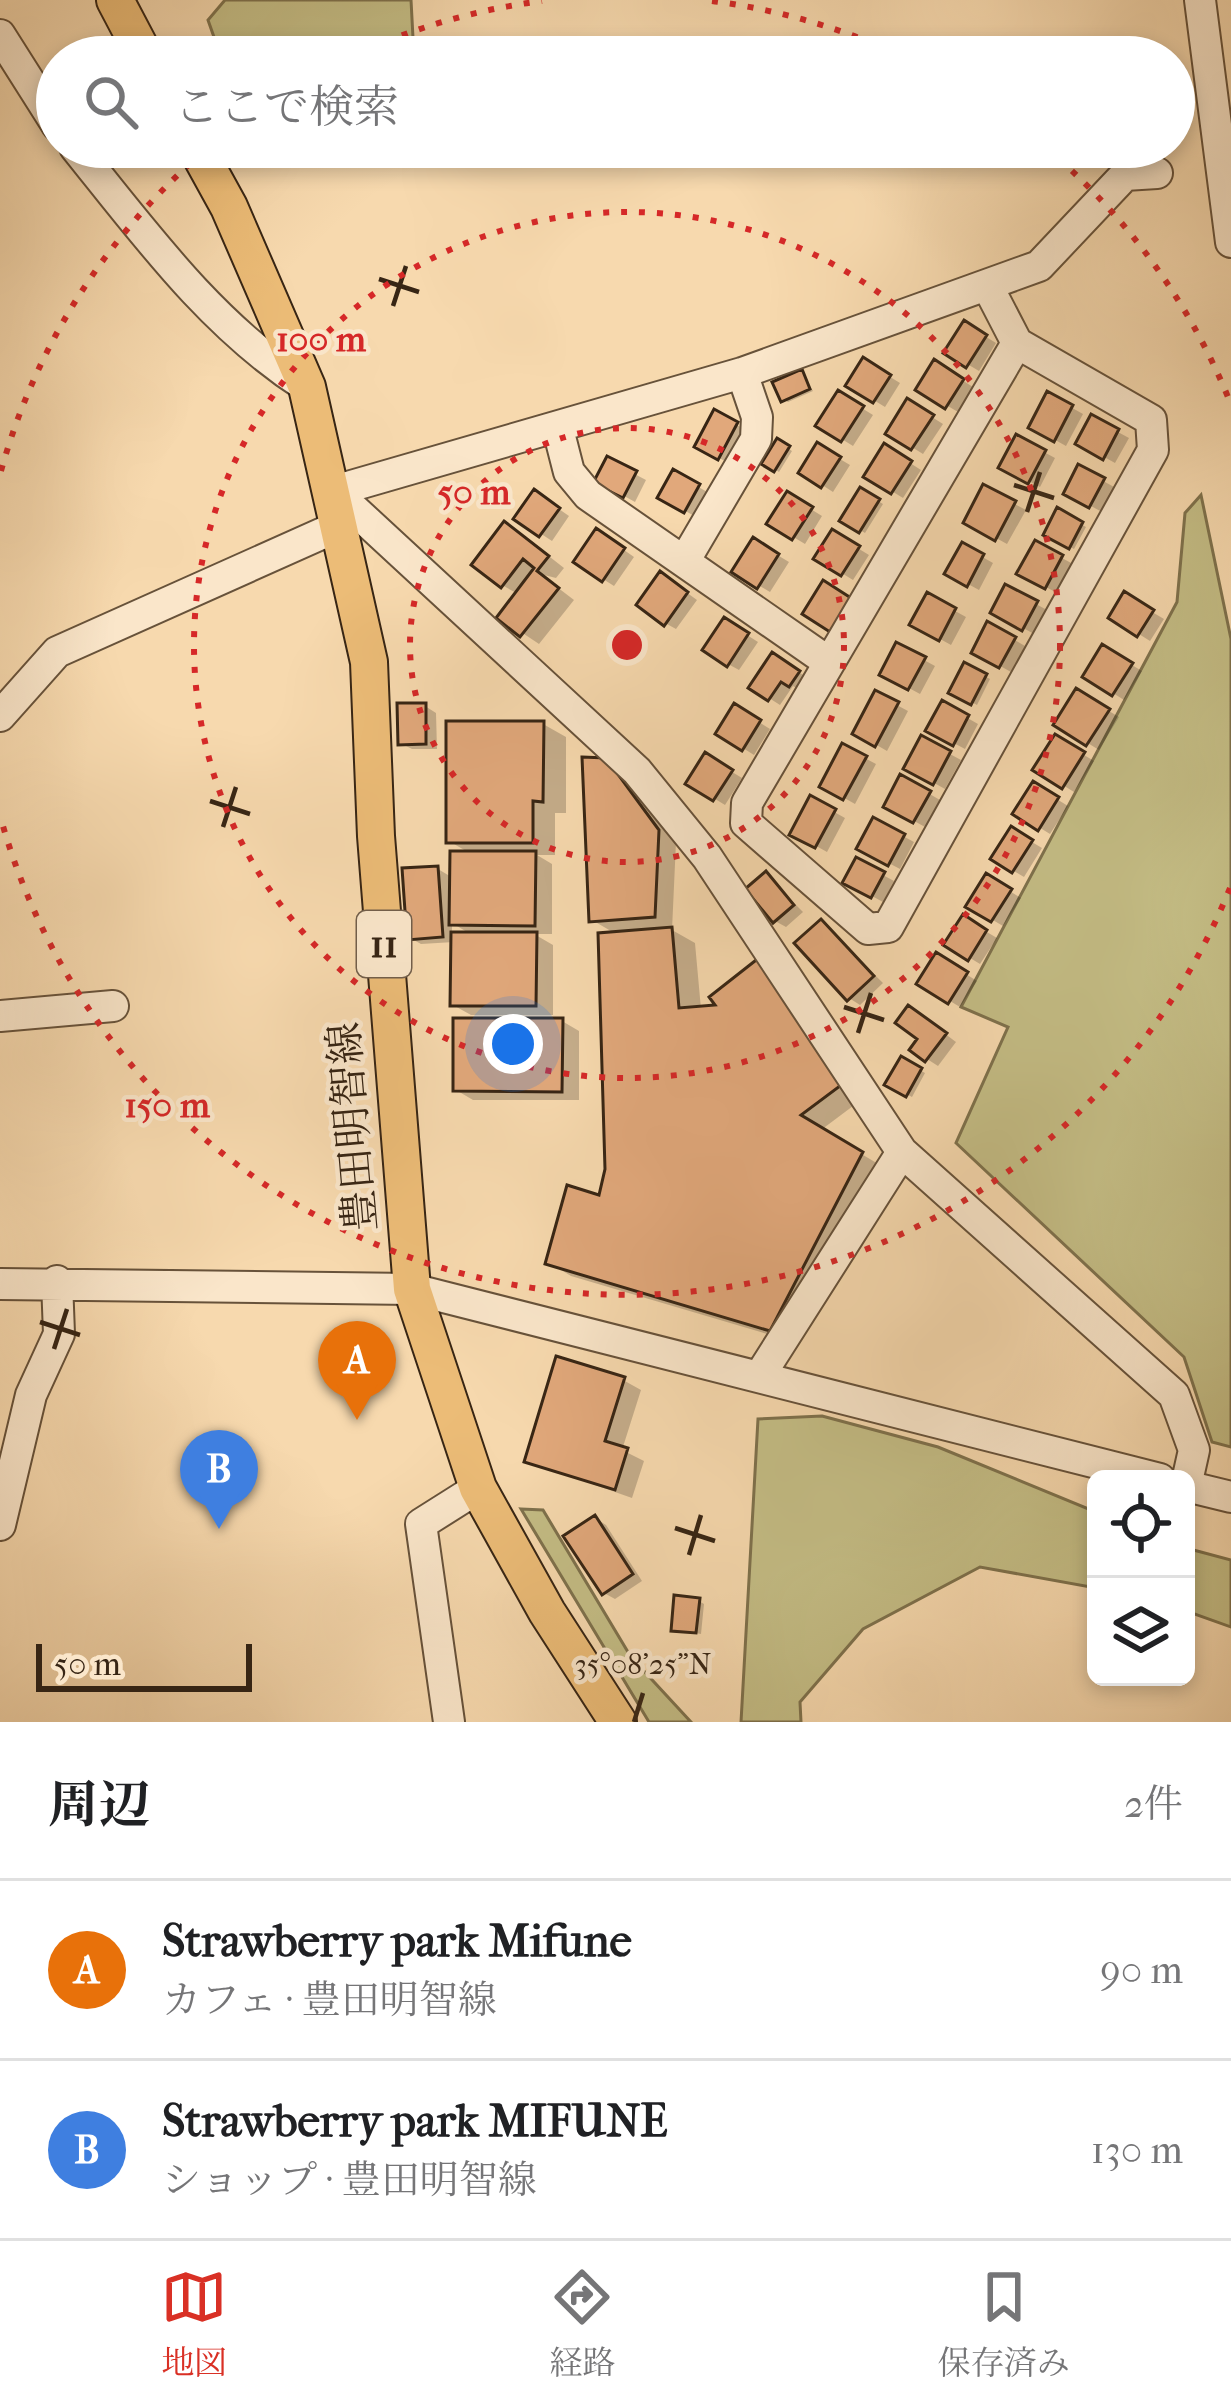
<!DOCTYPE html>
<html lang="ja">
<meta charset="utf-8">
<style>
:root{--surface:#fff;--page:#f6f6f6;--text:#202124;--muted:#757577;--line:#e0e0e0;--accent:#d93025}
body{margin:0;font-family:"IM FELL French Canon","Noto Serif JP",serif;background:var(--page);color:var(--text)}
.controls{position:absolute;right:36px;bottom:36px;display:grid;overflow:hidden;border-radius:18px;box-shadow:0 6px 18px #0003}
.controls button{width:108px;height:108px;display:grid;place-items:center;padding:0;border:0;border-bottom:3px solid var(--line);background:var(--surface);color:var(--text);font:60px sans-serif}
.scale{position:absolute;left:36px;bottom:30px;width:216px;box-sizing:border-box;padding-left:12px;border:6px solid #372514;border-top:0;font-size:33px;line-height:42px;white-space:nowrap;color:#372514;-webkit-text-stroke:9px #fae6ca;paint-order:stroke}
.you{position:absolute;left:513px;top:1044px;width:42px;height:42px;margin:-30px;border:9px solid #fff;border-radius:50%;background:#1a73e8;box-shadow:0 0 0 18px #1a73e833}
.badge{display:grid;place-items:center;width:78px;height:78px;border-radius:50%;background:var(--accent);color:#fff;font-size:39px;font-weight:700}
.pin{position:absolute;translate:-50% -99px;filter:drop-shadow(0 3px 6px #0008)}
.pin::after{content:'';position:absolute;top:63px;width:42px;height:36px;background:inherit;clip-path:polygon(0 0,100% 0,50% 100%)}
.list{margin:0;padding:0;list-style:none}
h2{display:flex;justify-content:space-between;align-items:center;height:156px;margin:0;padding:0 48px;font-size:51px}
h2 small{font-size:39px;font-weight:400;color:var(--muted)}
.list li{display:grid;grid-template-columns:78px 1fr auto;gap:36px;align-items:center;box-sizing:border-box;height:180px;padding:0 48px;border-top:3px solid var(--line)}
.list b{display:block;font-size:45px;white-space:nowrap}
.list p{margin:0;font-size:39px;white-space:nowrap;color:var(--muted)}
.list em{font-size:39px;font-style:normal;color:var(--muted)}
.icon{flex:none;width:66px;height:66px;fill:none;stroke:currentColor;stroke-width:2;stroke-linecap:round;stroke-linejoin:round}
.map{position:relative;flex:none;width:1231px;height:1722px;overflow:hidden}
.search{position:absolute;background:var(--surface);box-shadow:0 6px 18px #0003;left:36px;right:36px;top:36px;height:132px;display:flex;align-items:center;gap:30px;box-sizing:border-box;padding:0 42px;border-radius:66px;color:var(--muted);font-size:45px}
.sheet{height:516px;background:var(--surface)}
nav{display:flex;justify-content:space-around;align-items:center;box-sizing:border-box;height:168px;border-top:3px solid var(--line);background:var(--surface);font-size:33px;color:var(--muted)}
nav a{display:grid;justify-items:center;gap:6px}
nav .on{color:var(--accent)}
.map>svg:first-child{display:block}
.green{fill:#c4bd85;stroke:#7e714c;stroke-width:3}
.shadow{fill:#0003;fill-rule:evenodd}
.building{fill:#e1a87b;stroke:#372514;stroke-width:3}
.lines{fill:none;stroke-linecap:round;stroke-linejoin:round}
.minor-casing{stroke:#67523a;stroke-width:34}
.major-casing{stroke:#372514;stroke-width:40}
.minor{stroke:#fae6ca;stroke-width:30}
.major{stroke:#ecbc77;stroke-width:36}
.ticks{fill:none;stroke:#372514;stroke-width:4.5}
.ring{fill:none;stroke:#d62828;stroke-width:6;stroke-dasharray:6 12}
.labels{text-anchor:middle;dominant-baseline:central;stroke-width:9;stroke-linejoin:round;paint-order:stroke}
.shield{fill:#fae6ca;stroke:#725f4b;stroke-width:3}
.shield-label{font-size:39px;font-weight:bold;fill:#372514}
.street-label{font-size:42px;fill:#372514;stroke:#fae6ca}
.ticks-label{font-size:30px;text-anchor:middle;fill:#372514;stroke:#fae6ca;stroke-width:9;stroke-linejoin:round;paint-order:stroke}
.centre{fill:#d62828;stroke:#fae6ca;stroke-width:6}
.ring-label{font-size:36px;text-anchor:middle;font-weight:bold;fill:#d62828;stroke:#fae6ca;stroke-width:9;stroke-linejoin:round;paint-order:stroke}
</style>
<div class="map">
<svg width="1231" height="1722" viewBox="0 0 1231 1722">
<rect width="100%" height="100%" fill="#f7d9ae"/>
<filter id="stains"><feTurbulence type="fractalNoise" baseFrequency=".00167" numOctaves="4"/><feColorMatrix values="0 0 0 0 .2 0 0 0 0 .09 0 0 0 0 .02 0 0 0 .5 -.17"/></filter>
<radialGradient id="worn" r=".72"><stop offset=".6" stop-color="#630" stop-opacity="0"/><stop offset="1" stop-color="#630" stop-opacity=".3"/></radialGradient>
<!-- green -->
<path class="green" d="M225,0H411L414,57H221L208,20Z
M1201,495L1231,639V1447L1212,1442L1184,1357L956,1143L1008,1027L961,1007L1177,602L1185,513Z
M822,1416L938,1447L1096,1512V1588L980,1567L863,1629L800,1702L801,1722H741L758,1419Z
M521,1509L543,1510L631,1657L691,1722H649Z
M1186,1548L1231,1560V1627L1186,1611Z"/>
<!-- shadow -->
<path class="shadow" d="M965,324L996,343L979,371L947,352Z
M864,361L900,383L885,407L849,385Z
M935,363L973,387L958,412L919,389Z
M801,372L813,391L788,402L784,400Z
M839,394L873,415L853,446L819,425Z
M1049,395L1083,414L1066,446L1032,427Z
M908,402L943,424L923,454L889,433Z
M715,413L748,431L730,464L698,446Z
M1092,418L1129,438L1115,463L1079,443Z
M1018,438L1055,458L1040,487L1002,467Z
M778,442L792,451L779,472L765,463Z
M818,446L850,465L833,492L802,472Z
M885,447L921,470L903,498L867,476Z
M608,460L646,480L635,502L597,481Z
M1080,468L1114,487L1102,512L1067,493Z
M674,473L709,493L696,517L661,497Z
M985,488L1026,510L1007,544L967,522Z
M861,491L883,504L865,533L843,520Z
M788,495L822,516L805,544L770,523Z
M546,500L569,516L552,541L517,518Z
M1059,512L1086,527L1074,549L1047,534Z
M833,533L869,555L853,580L817,558Z
M522,535L564,568L556,578L540,574L574,600L539,644L500,618L518,594L502,585Z
M607,538L634,557L614,586L603,579Z
M754,541L789,562L770,592L735,571Z
M1036,544L1073,564L1057,593L1020,573Z
M963,546L993,563L979,590L948,573Z
M672,582L697,600L676,629L665,623Z
M1006,588L1047,610L1034,634L994,612Z
M928,596L966,617L951,645L913,624Z
M1125,596L1164,619L1150,641L1112,617Z
M725,621L758,642L739,670L728,664Z
M989,625L1025,646L1011,672L975,652Z
M898,646L935,666L920,694L883,674Z
M1103,648L1142,671L1124,700L1086,676Z
M784,662L809,679L801,691L793,686L780,705L752,687Z
M965,666L990,679L977,705L952,691Z
M1077,692L1119,717L1099,750L1057,724Z
M876,694L908,711L887,751L856,733Z
M943,704L978,724L965,749L929,730Z
M425,706L436,713L437,749H412L400,743Z
M735,707L770,729L754,755L719,733Z
M543,724L566,737V813H555V855H537L552,864V934H534L553,945V1015H471L453,1005L454,942L421,944L410,938L438,869L453,878L471,854L449,841ZM452,923L472,935H452Z
M1056,738L1094,761L1074,792L1037,769Z
M922,739L961,760L945,789L907,768Z
M844,747L876,764L855,804L823,786Z
M706,756L742,778L725,805L689,783Z
M585,760L624,772L676,842L672,930L695,943L701,1009L869,1094L821,1130L885,1168L794,1342L571,1276L548,1262L602,1199L608,1169L616,934L592,920Z
M902,778L940,800L925,827L887,806Z
M1034,785L1068,806L1050,834L1016,813Z
M811,799L845,818L827,852L793,833Z
M875,821L914,842L900,869L860,848Z
M1012,830L1042,848L1024,877L994,859Z
M857,861L894,881L883,902L846,882Z
M766,875L803,912L786,927L775,921Z
M987,877L1021,898L1003,926L969,906Z
M963,918L997,938L980,964L947,944Z
M821,922L883,983L860,1005L849,998Z
M937,956L977,981L960,1007L920,983Z
M920,1015L956,1042L938,1066L913,1050L922,1038Z
M562,1021L579,1031V1100H473L456,1090Z
M902,1060L925,1073L912,1097L888,1084Z
M623,1380L641,1390L622,1450L644,1461L632,1498L527,1461Z
M595,1518L606,1525L642,1581L615,1599L604,1593Z
M699,1601L704,1604L701,1634L674,1629Z"/>
<!-- building -->
<path class="building" d="M964,320L987,335L966,368L943,353Z
M863,357L891,375L873,403L845,386Z
M934,359L964,379L945,409L915,390Z
M802,369L810,389L781,402L772,382Z
M838,390L864,406L841,442L815,426Z
M1047,391L1073,405L1054,442L1028,428Z
M907,398L934,415L911,450L885,434Z
M714,409L738,422L718,460L694,447Z
M1091,414L1119,429L1103,460L1075,444Z
M1016,434L1046,450L1028,484L998,468Z
M777,438L790,446L774,472L761,464Z
M817,442L841,457L821,488L798,473Z
M884,443L912,461L891,494L863,477Z
M607,456L637,471L623,498L593,483Z
M1078,464L1105,478L1089,508L1063,494Z
M673,469L700,484L684,513L657,498Z
M983,484L1016,501L995,541L963,523Z
M860,487L880,499L859,533L839,521Z
M534,489L560,508L539,537L513,519Z
M787,491L813,507L792,540L766,524Z
M1057,507L1083,522L1069,549L1043,535Z
M504,521L549,556L537,571L559,588L520,637L496,618L534,568L523,559L501,588L471,565Z
M596,528L625,548L602,582L573,562Z
M832,529L860,546L841,576L813,559Z
M753,537L779,554L757,589L731,572Z
M1035,540L1063,555L1045,589L1016,574Z
M962,542L984,554L967,587L944,574Z
M660,571L688,592L664,626L636,605Z
M823,580L851,598L830,632L802,614Z
M1005,584L1038,601L1022,631L990,613Z
M1124,591L1154,610L1137,637L1108,618Z
M927,592L956,608L939,641L909,625Z
M724,617L749,633L727,667L702,650Z
M987,621L1016,637L999,668L971,653Z
M896,642L926,657L908,690L879,675Z
M1102,644L1133,663L1112,696L1082,677Z
M772,652L800,671L789,687L781,682L768,701L748,688Z
M964,662L987,674L971,705L948,693Z
M1076,688L1110,709L1086,746L1053,725Z
M875,690L899,702L875,747L852,734Z
M942,700L969,715L953,746L925,731Z
M397,703H426V744L398,745Z
M734,703L761,720L742,751L715,734Z
M446,721H544L543,802L533,801V843H446Z
M1055,734L1085,752L1062,789L1032,770Z
M921,735L951,751L933,785L903,769Z
M842,743L867,756L843,800L819,787Z
M705,752L733,770L713,801L685,784Z
M582,757L606,758L659,830L655,917L589,922Z
M900,774L931,791L913,823L883,807Z
M1033,781L1059,797L1038,831L1012,814Z
M810,795L836,809L815,848L789,835Z
M873,817L905,834L888,866L856,849Z
M1011,826L1033,840L1012,873L990,859Z
M450,851H536L535,926L449,925Z
M856,857L885,872L871,898L842,883Z
M438,866L443,937L407,940L402,868Z
M766,871L794,905L773,923L745,889Z
M986,873L1012,889L991,922L965,907Z
M963,914L987,930L968,961L943,945Z
M821,919L874,976L847,1001L794,943Z
M672,927L679,1008L715,1005L709,997L760,957L848,1080L801,1115L863,1152L770,1331L545,1264L567,1185L599,1195L605,1169L598,933Z
M451,932H537L536,1006H450Z
M936,952L968,972L948,1004L916,984Z
M908,1005L947,1033L925,1062L909,1050L917,1039L895,1023Z
M453,1018H563L562,1092L453,1091Z
M901,1056L922,1068L906,1097L884,1085Z
M556,1356L625,1377L605,1441L628,1448L615,1490L524,1462Z
M595,1515L633,1574L602,1595L563,1536Z
M674,1595L700,1598L696,1633L671,1631Z"/>
<g class="lines">
<defs>
<path id="minor" d="M1200,0L1231,242
M0,35L57,125
M75,147C145,234 212,326 307,387
M988,287L1017,343L1151,420L1153,450L888,927L868,929L746,823L747,803L1017,343
M558,429L569,472L588,495L827,661
M334,491L637,771L707,857L902,1152L1174,1395L1194,1450L1186,1486
M334,491L742,373L1039,266L1125,175L1157,173
M685,560L756,439L757,417L742,373
M0,716L57,652L341,525
M0,1016L113,1006
M0,1284L412,1289L1160,1479
M759,1377L902,1152
M1186,1486L1231,1497
M0,1525L31,1395L59,1334L57,1281
M449,1722L421,1524L478,1488"/>
<path id="major" d="M115,0L145,57
M196,147L229,207L307,387L369,662L376,836L412,1289L478,1488L547,1612L618,1722"/>
</defs>
<!-- minor casing -->
<use href="#minor" class="minor-casing"/>
<!-- major casing -->
<use href="#major" class="major-casing"/>
<!-- minor -->
<use href="#minor" class="minor"/>
<!-- major -->
<use href="#major" class="major"/>
</g>
<!-- ticks -->
<path class="ticks" d="M379,279L419,292M393,306L406,266M1014,485L1054,498M1027,512L1040,472M210,801L250,814M223,827L236,787M844,1007L884,1020M858,1033L871,993M40,1322L80,1335M54,1349L67,1309M675,1528L715,1541M689,1555L701,1515M634,1722L643,1693"/>
<!-- distance rings -->
<g class="ring">
<circle cx="627" cy="645" r="217"/>
<circle cx="627" cy="645" r="433"/>
<path d="M1230 888A650 650 0 0 1 1 819M1 471A650 650 0 0 1 209 147M352 56A650 650 0 0 1 542 1M712 1A650 650 0 0 1 902 56M1045 147A650 650 0 0 1 1230 402"/>
</g>
<g class="labels">
<!-- shield labels -->
<rect class="shield" x="357" y="911" width="54" height="66" rx="9"/>
<g class="shield-label">
<text x="384" y="944">11</text>
</g>
<!-- street labels -->
<g class="street-label">
<text transform="translate(353 1127) rotate(-95)">豊田明智線</text>
</g>
</g>
<g class="ticks-label">
<text x="643" y="1674">35°08'25"N</text>
</g>
<circle cx="627" cy="645" r="18" class="centre"/>
<g class="ring-label">
<text x="321" y="351">100 m</text>
<text x="474" y="504">50 m</text>
<text x="167" y="1117">150 m</text>
</g>
<rect width="100%" height="100%" filter="url(#stains)"/>
<rect width="100%" height="100%" fill="url(#worn)"/>
</svg>
<div class="controls">
<button><svg class="icon" aria-label="locate" viewBox="0 0 24 24"><circle cx="12" cy="12" r="6"/><path d="M12 2v4M12 18v4M2 12h4M18 12h4"/></svg></button>
<button><svg class="icon" aria-label="layers" viewBox="0 0 24 24"><path d="M12 4l9 5-9 5-9-5zM3 14l9 5 9-5"/></svg></button>
</div>
<div class="scale">50 m</div>
<div class="you"></div>
<div class="pin badge" style="left:357px;top:1420px;background:#e8710a">A</div>
<div class="pin badge" style="left:219px;top:1529px;background:#3f7fe0">B</div>
<div class="search"><svg class="icon" aria-label="search" viewBox="0 0 24 24"><circle cx="10" cy="10" r="6"/><path d="M15 15l6 6"/></svg>ここで検索</div>
</div>
<section class="sheet">
<h2>周辺<small>2件</small></h2>
<ul class="list">
<li><span class="badge" style="background:#e8710a">A</span><div><b>Strawberry park Mifune</b><p>カフェ · 豊田明智線</p></div><em>90 m</em></li>
<li><span class="badge" style="background:#3f7fe0">B</span><div><b>Strawberry park MIFUNE</b><p>ショップ · 豊田明智線</p></div><em>130 m</em></li>
</ul>
</section>
<nav>
<a class="on"><svg class="icon" aria-label="map" viewBox="0 0 24 24"><path d="M3 6l6-2 6 2 6-2v14l-6 2-6-2-6 2zM9 4v14M15 6v14"/></svg>地図</a>
<a><svg class="icon" aria-label="directions" viewBox="0 0 24 24"><path d="M12 3l9 9-9 9-9-9zM9 14v-3h6M13 9l2 2-2 2"/></svg>経路</a>
<a><svg class="icon" aria-label="saved" viewBox="0 0 24 24"><path d="M7 4h10v16l-5-4-5 4z"/></svg>保存済み</a>
</nav>
